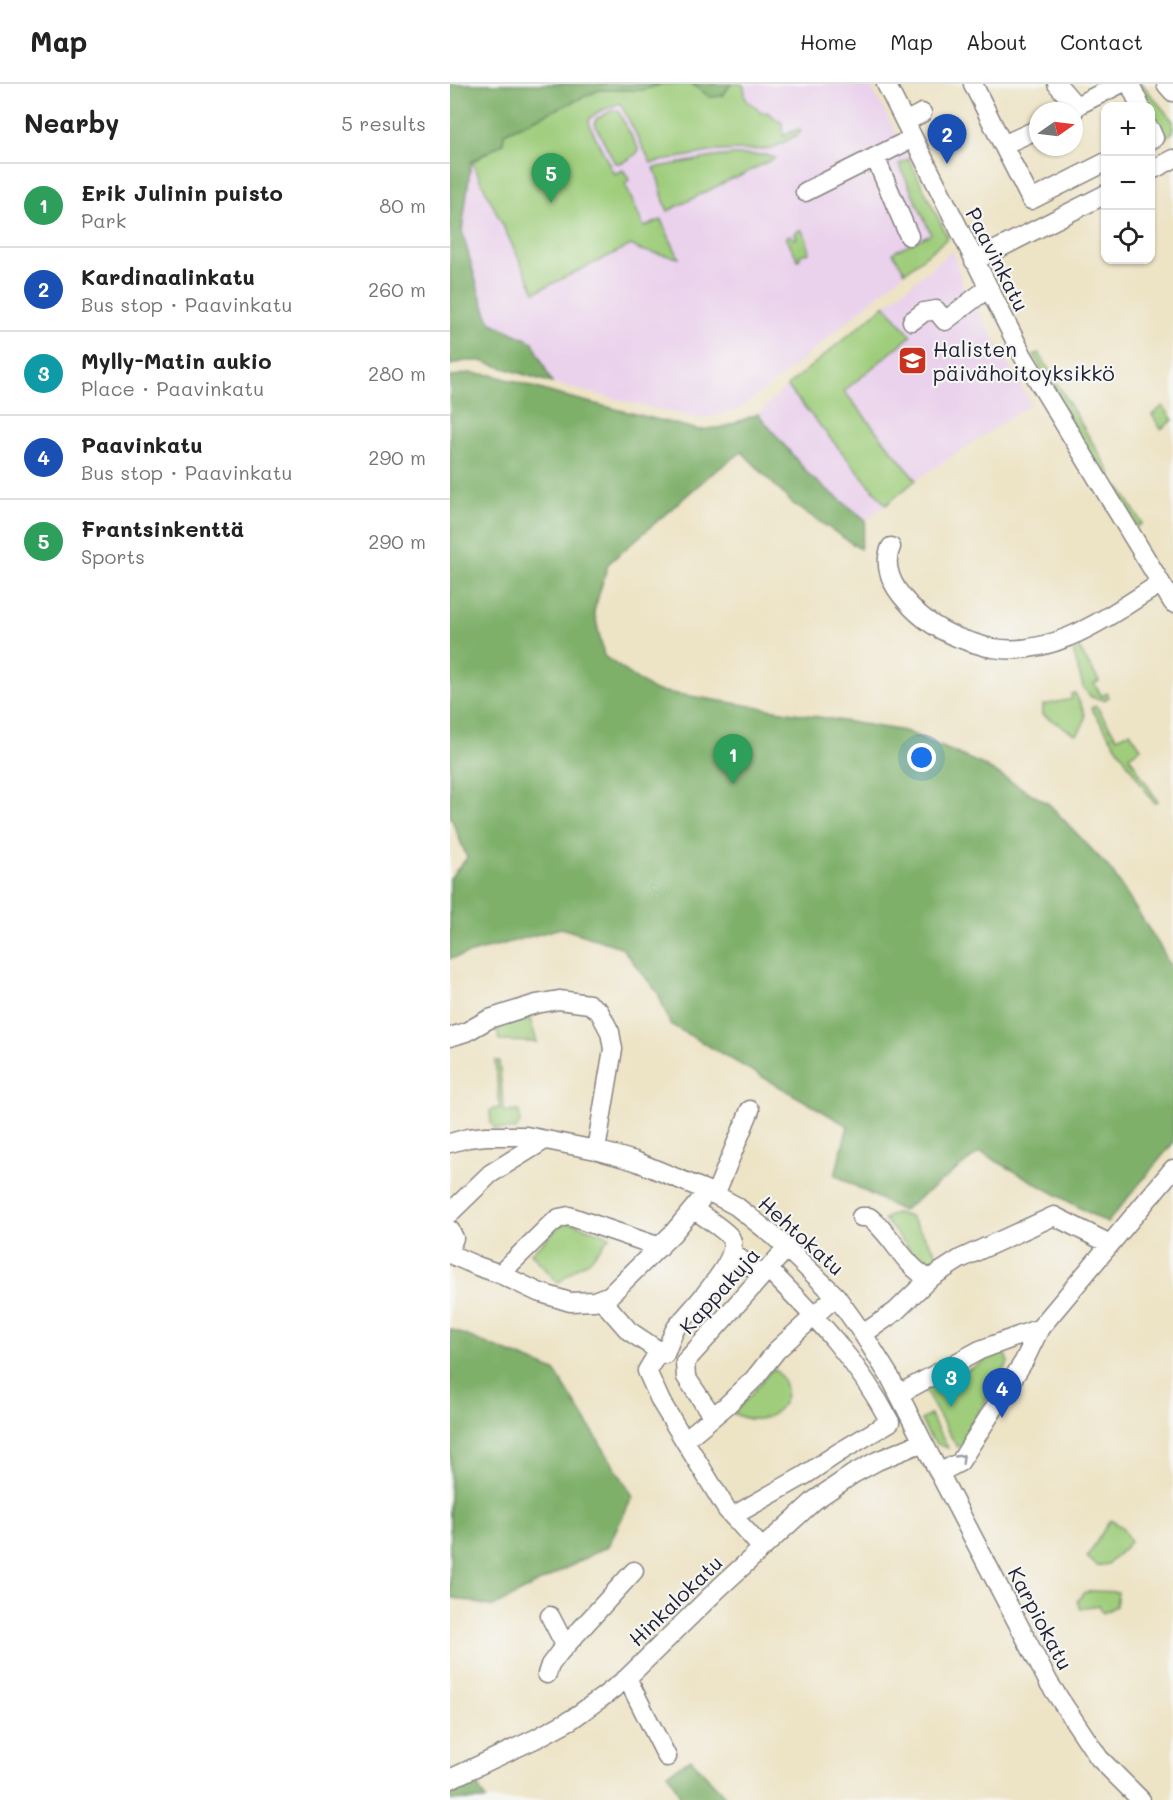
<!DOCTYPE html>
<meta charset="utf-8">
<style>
:root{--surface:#fff;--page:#f2f2f2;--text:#222;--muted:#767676;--line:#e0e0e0;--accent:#c8321e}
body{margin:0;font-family:Mali,sans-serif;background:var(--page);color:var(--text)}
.controls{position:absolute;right:18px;top:18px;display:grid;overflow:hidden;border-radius:12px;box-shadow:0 2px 4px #0004}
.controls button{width:54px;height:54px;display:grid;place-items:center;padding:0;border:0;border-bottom:2px solid var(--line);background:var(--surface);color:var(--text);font:30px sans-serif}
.compass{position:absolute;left:579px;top:18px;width:54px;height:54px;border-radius:50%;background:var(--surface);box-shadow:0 2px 4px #0004;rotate:76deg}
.you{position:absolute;left:472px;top:674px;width:21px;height:21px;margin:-15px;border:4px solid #fff;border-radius:50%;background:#1a73e8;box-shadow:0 0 0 9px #1a73e833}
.badge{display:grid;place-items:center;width:39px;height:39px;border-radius:50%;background:var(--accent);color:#fff;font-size:20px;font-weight:700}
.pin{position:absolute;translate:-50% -50px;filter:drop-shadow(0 2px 3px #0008)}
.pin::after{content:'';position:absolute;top:32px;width:21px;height:18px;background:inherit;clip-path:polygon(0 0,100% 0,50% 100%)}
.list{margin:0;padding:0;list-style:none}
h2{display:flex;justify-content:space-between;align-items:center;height:78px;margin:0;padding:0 24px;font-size:26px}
h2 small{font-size:20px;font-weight:400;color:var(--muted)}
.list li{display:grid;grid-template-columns:39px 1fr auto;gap:18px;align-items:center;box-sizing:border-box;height:84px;padding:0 24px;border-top:2px solid var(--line)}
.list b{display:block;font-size:22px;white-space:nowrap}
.list p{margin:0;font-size:20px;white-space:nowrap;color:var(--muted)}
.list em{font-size:20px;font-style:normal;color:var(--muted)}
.icon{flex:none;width:33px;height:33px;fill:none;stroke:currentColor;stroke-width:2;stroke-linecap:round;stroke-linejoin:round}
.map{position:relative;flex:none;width:723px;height:1716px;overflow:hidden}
header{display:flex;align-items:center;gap:36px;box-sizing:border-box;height:84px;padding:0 30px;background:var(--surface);border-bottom:2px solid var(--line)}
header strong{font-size:28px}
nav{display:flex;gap:33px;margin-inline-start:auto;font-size:21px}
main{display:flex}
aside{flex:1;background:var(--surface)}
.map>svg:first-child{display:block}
.built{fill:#ead1ec}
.green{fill:#9fcd7b;stroke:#60785b;stroke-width:1.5}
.forest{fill:#7fb06b;stroke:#506953;stroke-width:1.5}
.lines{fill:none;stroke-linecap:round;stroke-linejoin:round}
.minor-casing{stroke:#888280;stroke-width:21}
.minor{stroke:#fff;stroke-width:18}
.oneway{stroke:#9c9ca7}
.labels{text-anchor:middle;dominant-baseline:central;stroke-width:4.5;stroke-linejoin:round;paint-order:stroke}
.street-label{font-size:21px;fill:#22223b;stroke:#f6f6f2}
.poi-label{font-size:21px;fill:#22223b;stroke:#f6f6f2;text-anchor:start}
</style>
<header>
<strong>Map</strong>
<nav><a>Home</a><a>Map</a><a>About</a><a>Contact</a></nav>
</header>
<main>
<aside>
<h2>Nearby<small>5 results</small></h2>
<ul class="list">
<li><span class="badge" style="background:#2e9e5b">1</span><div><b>Erik Julinin puisto</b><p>Park</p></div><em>80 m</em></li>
<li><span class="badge" style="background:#1a4fb4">2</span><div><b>Kardinaalinkatu</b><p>Bus stop · Paavinkatu</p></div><em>260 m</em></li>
<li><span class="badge" style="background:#0f9aa8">3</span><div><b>Mylly-Matin aukio</b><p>Place · Paavinkatu</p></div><em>280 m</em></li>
<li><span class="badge" style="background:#1a4fb4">4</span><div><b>Paavinkatu</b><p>Bus stop · Paavinkatu</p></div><em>290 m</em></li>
<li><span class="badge" style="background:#2e9e5b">5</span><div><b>Frantsinkenttä</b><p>Sports</p></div><em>290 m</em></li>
</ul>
</aside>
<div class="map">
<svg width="723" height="1716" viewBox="0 0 723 1716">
<rect width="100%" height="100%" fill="#f6f6f2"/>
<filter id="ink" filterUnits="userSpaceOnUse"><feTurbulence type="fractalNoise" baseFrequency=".0167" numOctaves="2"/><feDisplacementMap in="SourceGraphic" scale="12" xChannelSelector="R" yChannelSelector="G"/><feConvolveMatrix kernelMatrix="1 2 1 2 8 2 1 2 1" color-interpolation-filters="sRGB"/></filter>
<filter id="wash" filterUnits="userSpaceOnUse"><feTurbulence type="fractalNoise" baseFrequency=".008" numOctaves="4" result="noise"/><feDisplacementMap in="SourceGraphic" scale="24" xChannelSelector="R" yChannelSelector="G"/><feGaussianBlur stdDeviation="1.35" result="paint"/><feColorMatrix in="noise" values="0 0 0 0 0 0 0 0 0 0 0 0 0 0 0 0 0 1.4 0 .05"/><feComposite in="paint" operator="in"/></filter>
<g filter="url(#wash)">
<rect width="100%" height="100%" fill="#ede3c5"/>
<!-- built -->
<path class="built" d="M212,0H242L260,13L272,12L281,0H420L455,65L498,154L455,188L328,296L287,326L251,335L190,321L102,299L83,258L40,238L29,208L12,147L21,78L53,59L193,6Z
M503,166L512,199L581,320L466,396L416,436L360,392L308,330L337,302Z"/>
<!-- green -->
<path class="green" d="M212,0H242L260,13L272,12L281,0H292L294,3L296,16L306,23L311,29L317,28L332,39L333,52L348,45L351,47L349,50L321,65L264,67L201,79L170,19L148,28L139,35L140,42L164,90L173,86L178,93L179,97L175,100L194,143L211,136L229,174L190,166L181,161L85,208L22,78L53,59L54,49L149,6H193Z
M664,0H692L723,37V48L707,59L701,50L700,22H680Z
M163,26L168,27L189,66C185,73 173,80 165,79L145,40L146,35Z
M283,71H316L325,74L284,95L283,94L218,127C211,114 211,98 204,84L264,73Z
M459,75L498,154L455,188L443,169L445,167L481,150L449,80Z
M351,145L357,156L359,169L350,171V175L348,176L336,153L341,151L343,155L347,154L345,149Z
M435,221L461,252L394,307L466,396L436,421L337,302Z
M589,269L661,390L656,395L602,305L584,271Z
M713,322L723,336L711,345L702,331Z
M668,404H670L692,439L687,443L663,406Z
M627,561L649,597L644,600L652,612L657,609L659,613L654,616L641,613L633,603L623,566Z
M625,609C633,627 641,631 628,649L625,650L593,631V621L622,615L621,610Z
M646,622L667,654L680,648L691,664L679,672L708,718L704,719L641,624Z
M80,935L87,958L50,957L45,939Z
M45,977H49L54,1028L69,1027L70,1038L66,1046L46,1045L41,1040L40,1027L43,1025L50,1024Z
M446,1129L460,1133L493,1177L478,1187L434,1135Z
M119,1138L160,1152L139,1177L126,1184L108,1199L81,1169L111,1141Z
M550,1269H553L557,1272L558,1279L519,1345C519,1355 516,1360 507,1363L474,1305L479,1301L488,1302Z
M323,1284C355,1309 322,1351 283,1329L299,1313Z
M480,1331L498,1364C482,1361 478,1350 471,1336Z
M660,1436L672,1443L680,1458L658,1480L647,1482L637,1473Z
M643,1507L668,1508L666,1522L653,1529L649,1521L631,1525L627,1518L633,1509Z"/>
<!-- forest -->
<path class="forest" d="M0,0H212L193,6H149L54,49L53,59L21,78L12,147L29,208L40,238L83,258L102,299L31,277H15L0,281Z
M242,0H281L272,12L260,13Z
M18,289L43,291L106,310L249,346L275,343L308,330L360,392L416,436L410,465L342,419L292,368L259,392L158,480L144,527L154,572L203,606L455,647L531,680L599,720L661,786L713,867L723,889V1059L657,1139L530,1068L452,1127L385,1091L398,1042L220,940L208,909L171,863L111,844L0,875V794L17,774L0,731V293Z
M0,1245L105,1287L183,1412L158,1462L43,1523L0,1513Z
M241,1675L278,1716H232L218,1689Z
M26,1699L36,1716H0V1710Z"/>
</g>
<g filter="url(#ink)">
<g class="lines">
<defs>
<path id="minor" d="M436,0L573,272L723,519
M523,0L553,61
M607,0L626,22L624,27
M716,0L723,8
M681,2L690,22
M626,22L670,0
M455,38L472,29
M588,45L553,61L581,116L656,78
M700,45L704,54L700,56
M425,73L459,152
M700,87L723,75
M355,108L463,54
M524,177L656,110
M462,237L474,228L486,226L495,237L538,204
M441,463C432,482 443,503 456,517C472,536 493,549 517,557C525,559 534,563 543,564C606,574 661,530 711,499
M0,953L16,948L39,935L86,920L109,916L139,920L149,927L160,948L163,965L146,1066
M0,1059L18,1054L36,1052H76L146,1066L185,1077L258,1107L286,1122L325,1153L386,1212L413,1250L440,1293L473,1358L599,1599L649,1674L691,1716
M265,1111L300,1026
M0,1129L40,1090L93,1057
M411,1133H419C442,1150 453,1181 479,1195
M0,1146L4,1154L0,1165
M282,1169L312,1191
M0,1170L27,1182L50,1190L88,1208L120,1218L144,1217L160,1211L223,1149L258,1107
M50,1190L101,1140L109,1134L119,1132L210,1163
M151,1215L179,1247L209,1267L197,1287L211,1318L277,1426L312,1464
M413,1250L445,1228L479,1195L510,1175L604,1132L660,1160
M215,1270C219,1261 221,1252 226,1244C239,1227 294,1174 280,1153C275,1146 252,1131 243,1125
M235,1278L337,1164
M235,1278L236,1293L263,1333
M449,1310L530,1266L590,1244
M235,1356L276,1322L304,1295L327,1266L386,1212
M489,1389L510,1378L574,1277L590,1244L723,1085
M283,1432L355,1391L388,1369L440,1338C408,1277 366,1233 318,1185
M100,1532L115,1561
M97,1590L100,1581L109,1569L184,1487
M177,1594L217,1673
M0,1695L85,1655L122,1635L154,1612L177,1594L270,1503L365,1416L403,1390L427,1377L473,1358"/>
</defs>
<!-- minor casing -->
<use href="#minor" class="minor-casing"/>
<!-- minor -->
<use href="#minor" class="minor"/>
</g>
<!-- one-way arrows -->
<defs><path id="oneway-chevron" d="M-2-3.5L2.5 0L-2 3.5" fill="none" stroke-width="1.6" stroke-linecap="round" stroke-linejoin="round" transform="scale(1.5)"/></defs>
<use class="oneway" href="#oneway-chevron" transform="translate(511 1374) rotate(-46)"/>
</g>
<!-- icons -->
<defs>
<symbol id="school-square" viewBox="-11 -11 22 22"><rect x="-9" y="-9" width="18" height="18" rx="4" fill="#c8321e" stroke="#f6f6f2"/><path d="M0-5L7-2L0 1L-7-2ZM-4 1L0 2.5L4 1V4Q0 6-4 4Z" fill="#fff"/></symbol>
</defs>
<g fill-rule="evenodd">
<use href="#school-square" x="446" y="260" width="33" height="33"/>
</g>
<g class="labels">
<!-- street labels -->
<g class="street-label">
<text transform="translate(548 175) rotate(63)">Paavinkatu</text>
<text transform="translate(352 1151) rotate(42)">Hehtokatu</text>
<text transform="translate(269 1206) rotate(-48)">Kappakuja</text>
<text transform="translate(225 1516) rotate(-44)">Hinkalokatu</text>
<text transform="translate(591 1534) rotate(62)">Karpiokatu</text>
</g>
<!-- poi labels -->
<g class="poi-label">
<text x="483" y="264">Halisten<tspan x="483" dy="24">päivähoitoyksikkö</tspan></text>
</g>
</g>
</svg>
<div class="controls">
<button>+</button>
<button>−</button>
<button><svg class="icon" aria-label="locate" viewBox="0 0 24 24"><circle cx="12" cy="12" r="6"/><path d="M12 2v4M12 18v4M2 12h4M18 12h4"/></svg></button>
</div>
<svg class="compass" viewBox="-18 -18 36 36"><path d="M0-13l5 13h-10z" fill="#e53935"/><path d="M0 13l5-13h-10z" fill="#767676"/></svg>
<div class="you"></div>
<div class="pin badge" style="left:283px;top:700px;background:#2e9e5b">1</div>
<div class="pin badge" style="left:497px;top:80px;background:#1a4fb4">2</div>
<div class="pin badge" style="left:501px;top:1323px;background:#0f9aa8">3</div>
<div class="pin badge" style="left:552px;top:1334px;background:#1a4fb4">4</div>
<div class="pin badge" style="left:101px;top:119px;background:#2e9e5b">5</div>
</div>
</main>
